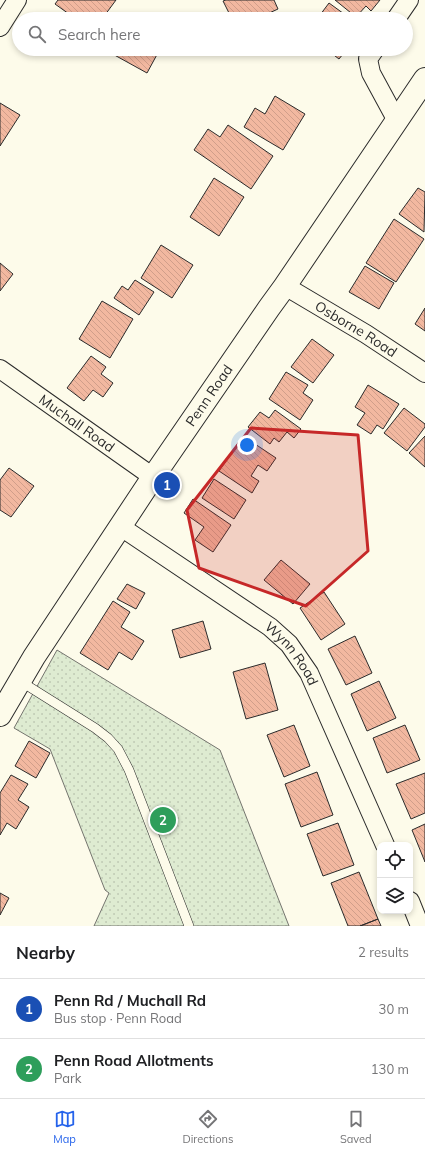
<!DOCTYPE html>
<meta charset="utf-8">
<style>
:root{--surface:#fff;--page:#f6f6f6;--text:#202124;--muted:#757577;--line:#e0e0e0;--accent:#2563eb}
body{margin:0;font-family:Mulish,sans-serif;background:var(--page);color:var(--text)}
.controls{position:absolute;right:12px;bottom:12px;display:grid;overflow:hidden;border-radius:8px;box-shadow:0 2px 6px #0003}
.controls button{width:36px;height:36px;display:grid;place-items:center;padding:0;border:0;border-bottom:1px solid var(--line);background:var(--surface);color:var(--text);font:20px sans-serif}
.you{position:absolute;left:247px;top:445px;width:14px;height:14px;margin:-10px;border:3px solid #fff;border-radius:50%;background:#1a73e8;box-shadow:0 0 0 6px #1a73e833}
.badge{display:grid;place-items:center;width:26px;height:26px;border-radius:50%;background:var(--accent);color:#fff;font-size:13px;font-weight:700}
.pin{position:absolute;translate:-50% -50%;border:2px solid #fff;box-shadow:0 1px 4px #0006}
.list{margin:0;padding:0;list-style:none}
h2{display:flex;justify-content:space-between;align-items:center;height:52px;margin:0;padding:0 16px;font-size:17px}
h2 small{font-size:13px;font-weight:400;color:var(--muted)}
.list li{display:grid;grid-template-columns:26px 1fr auto;gap:12px;align-items:center;box-sizing:border-box;height:60px;padding:0 16px;border-top:1px solid var(--line)}
.list b{display:block;font-size:15px;white-space:nowrap}
.list p{margin:0;font-size:13px;white-space:nowrap;color:var(--muted)}
.list em{font-size:13px;font-style:normal;color:var(--muted)}
.icon{flex:none;width:22px;height:22px;fill:none;stroke:currentColor;stroke-width:2;stroke-linecap:round;stroke-linejoin:round}
.map{position:relative;flex:none;width:425px;height:926px;overflow:hidden}
.search{position:absolute;background:var(--surface);box-shadow:0 2px 6px #0003;left:12px;right:12px;top:12px;height:44px;display:flex;align-items:center;gap:10px;box-sizing:border-box;padding:0 14px;border-radius:22px;color:var(--muted);font-size:15px}
.sheet{height:172px;background:var(--surface)}
nav{display:flex;justify-content:space-around;align-items:center;box-sizing:border-box;height:56px;border-top:1px solid var(--line);background:var(--surface);font-size:11px;color:var(--muted)}
nav a{display:grid;justify-items:center;gap:2px}
nav .on{color:var(--accent)}
.map>svg:first-child{display:block}
.park{fill:url(#park-dots);stroke:#74746e}
.building{fill:url(#building-back-hatch);stroke:#2b2b2b}
.lines{fill:none;stroke-linecap:round;stroke-linejoin:round}
.service-casing{stroke:#2b2b2b;stroke-width:10}
.minor-casing{stroke:#2b2b2b;stroke-width:20}
.trunk-casing{stroke:#2b2b2b;stroke-width:24}
.service{stroke:#fdfbea;stroke-width:9}
.minor{stroke:#fdfbea;stroke-width:18}
.trunk{stroke:#fdfbea;stroke-width:22}
.marked{fill:#c62828;fill-opacity:0.2;stroke:#c62828;stroke-width:3;stroke-linejoin:round}
.labels{text-anchor:middle;dominant-baseline:central;stroke-width:3;stroke-linejoin:round;paint-order:stroke}
.street-label{font-size:14px;fill:#2b2b2b;stroke:#fdfbea}
</style>
<div class="map">
<svg width="425" height="926" viewBox="0 0 425 926">
<defs>
<pattern id="park-dots" width="8" height="8" patternUnits="userSpaceOnUse"><rect width="8" height="8" fill="#deebd1"/><path d="M2 2h.1M6 6h.1" fill="none" stroke="#bfcab4" stroke-width="1.8" stroke-linecap="round"/></pattern>
<pattern id="building-back-hatch" width="6" height="6" patternUnits="userSpaceOnUse"><rect width="6" height="6" fill="#f2b8a0"/><path d="M-1 5l2 2M0 0l6 6M5-1l2 2" fill="none" stroke="#d09e8a"/></pattern>
</defs>
<rect width="100%" height="100%" fill="#fdfbea"/>
<!-- park -->
<path class="park" d="M57,650L220,750L289,926H94L109,893L105,890L50,749L14,728Z"/>
<!-- building -->
<path class="building" d="M58,0H116L102,19H76L55,4Z
M226,0H274L278,9L256,19H232L223,1Z
M335,0H380L371,11L366,6L356,17Z
M329,3L351,19H317Z
M131,14L139,19H128Z
M111,49H160L147,73L109,52Z
M326,49H347L339,59Z
M275,96L305,114L283,150L244,127L255,108L265,114Z
M0,103L20,115L0,146Z
M228,125L273,156L251,189L194,150L208,129L220,137Z
M214,178L244,197L219,236L190,217Z
M418,188L425,192L424,232L399,214Z
M394,219L424,239L396,282L366,263Z
M161,245L193,265L172,298L141,278Z
M0,263L13,274L0,291Z
M365,266L394,283L379,309L349,292Z
M135,280L154,292L139,315L114,298L122,286L128,290Z
M102,301L133,319L110,358L79,339Z
M425,308V331L415,324Z
M312,339L334,355L313,383L291,367Z
M91,356L106,367L101,374L113,383L103,397L93,390L84,401L67,388Z
M286,372L308,385L303,393L313,400L300,420L269,399Z
M368,385L399,404L383,429L377,425L371,434L357,425L365,413L355,407Z
M404,408L425,424V427L407,451L384,433Z
M275,410L301,429L294,438L287,432L279,442L274,438L270,444L248,427L260,412L269,418Z
M243,436L276,458L267,471L258,465L251,476L259,481L252,493L219,471Z
M425,436V467L409,453Z
M9,468L34,486L11,517L0,510V480Z
M214,479L246,500L234,519L202,498Z
M193,499L231,525L213,552L195,540L204,527L184,513Z
M281,560L310,584L293,604L264,580Z
M127,584L145,593L136,609L117,599Z
M324,592L345,624L321,640L300,608Z
M113,601L130,612L121,627L144,641L132,660L119,652L108,670L80,653Z
M203,621L211,649L180,658L172,630Z
M355,636L372,673L346,685L328,649Z
M265,663L278,710L246,719L233,672Z
M379,681L396,718L367,731L351,694Z
M294,725L310,766L284,777L267,735Z
M405,725L420,760L387,773L373,738Z
M29,741L50,753L36,778L15,766Z
M317,772L333,815L301,827L285,784Z
M425,773V813L411,819L396,784Z
M11,775L28,784L18,800L29,807L16,829L7,823L0,835V793Z
M338,823L354,865L323,876L307,834Z
M425,824V862L412,830Z
M359,872L378,919L360,926H348L331,883Z
M0,893L9,898L0,915Z
M378,919L381,926H360Z"/>
<g class="lines">
<defs>
<path id="service" d="M20,681L95,728L108,738L118,749L129,770L189,926"/>
<g id="minor">
<path d="M396,19L409,0"/>
<path d="M0,27L17,0"/>
<path d="M375,49L368,59L371,73L397,121"/>
<path id="s1" d="M285,286L366,334L425,373"/>
<path id="s2" d="M0,369L153,477"/>
<path id="s3" d="M121,527L270,627L289,644L309,673L385,845"/>
<path d="M410,901L420,926"/>
</g>
<g id="trunk">
<path id="s4" d="M0,715L34,657L153,477L269,308L285,286L425,79"/>
</g>
</defs>
<!-- service casing -->
<use href="#service" class="service-casing"/>
<!-- minor casing -->
<use href="#minor" class="minor-casing"/>
<!-- trunk casing -->
<use href="#trunk" class="trunk-casing"/>
<!-- service -->
<use href="#service" class="service"/>
<!-- minor -->
<use href="#minor" class="minor"/>
<!-- trunk -->
<use href="#trunk" class="trunk"/>
</g>
<!-- marked area -->
<path class="marked" d="M251,428L358,435L368,551L306,606L199,568L187,510Z"/>
<g class="labels">
<!-- street labels -->
<g class="street-label">
<text stroke="none"><textPath href="#s1" startOffset="83">Osborne Road</textPath></text>
<text stroke="none"><textPath href="#s4" startOffset="382">Penn Road</textPath></text>
<text stroke="none"><textPath href="#s2" startOffset="94">Muchall Road</textPath></text>
<text stroke="none"><textPath href="#s3" startOffset="214">Wynn Road</textPath></text>
</g>
</g>
</svg>
<div class="controls">
<button><svg class="icon" aria-label="locate" viewBox="0 0 24 24"><circle cx="12" cy="12" r="6"/><path d="M12 2v4M12 18v4M2 12h4M18 12h4"/></svg></button>
<button><svg class="icon" aria-label="layers" viewBox="0 0 24 24"><path d="M12 4l9 5-9 5-9-5zM3 14l9 5 9-5"/></svg></button>
</div>
<div class="you"></div>
<div class="pin badge" style="left:167px;top:485px;background:#1a4fb4">1</div>
<div class="pin badge" style="left:163px;top:820px;background:#2e9e5b">2</div>
<div class="search"><svg class="icon" aria-label="search" viewBox="0 0 24 24"><circle cx="10" cy="10" r="6"/><path d="M15 15l6 6"/></svg>Search here</div>
</div>
<section class="sheet">
<h2>Nearby<small>2 results</small></h2>
<ul class="list">
<li><span class="badge" style="background:#1a4fb4">1</span><div><b>Penn Rd / Muchall Rd</b><p>Bus stop · Penn Road</p></div><em>30 m</em></li>
<li><span class="badge" style="background:#2e9e5b">2</span><div><b>Penn Road Allotments</b><p>Park</p></div><em>130 m</em></li>
</ul>
</section>
<nav>
<a class="on"><svg class="icon" aria-label="map" viewBox="0 0 24 24"><path d="M3 6l6-2 6 2 6-2v14l-6 2-6-2-6 2zM9 4v14M15 6v14"/></svg>Map</a>
<a><svg class="icon" aria-label="directions" viewBox="0 0 24 24"><path d="M12 3l9 9-9 9-9-9zM9 14v-3h6M13 9l2 2-2 2"/></svg>Directions</a>
<a><svg class="icon" aria-label="saved" viewBox="0 0 24 24"><path d="M7 4h10v16l-5-4-5 4z"/></svg>Saved</a>
</nav>
